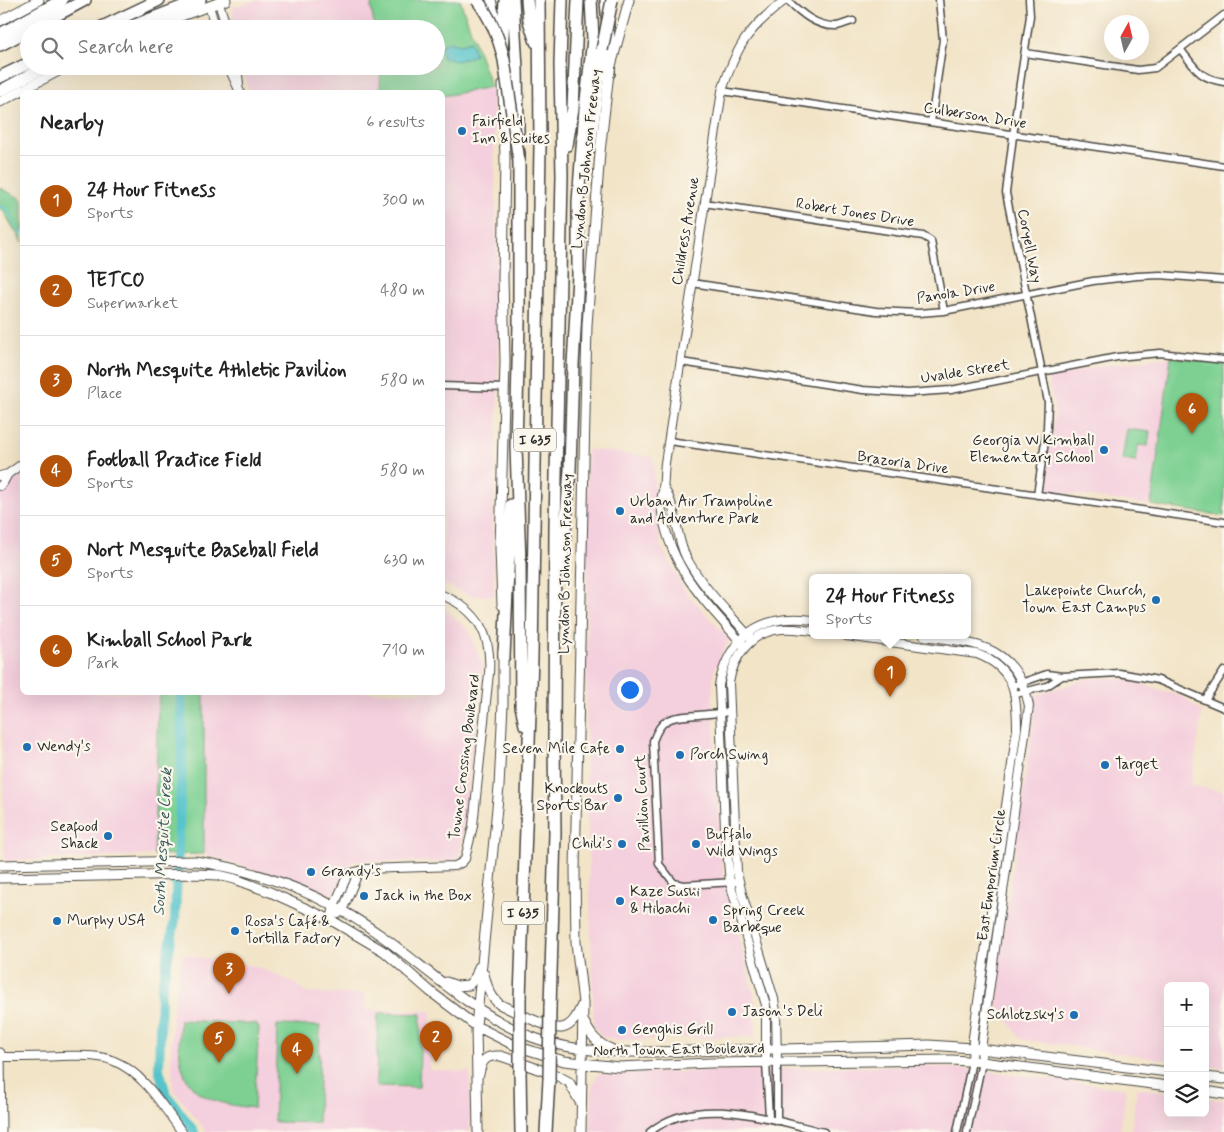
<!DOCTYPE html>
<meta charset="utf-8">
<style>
:root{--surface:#fff;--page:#f2f2f2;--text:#222;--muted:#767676;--line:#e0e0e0;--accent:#b45309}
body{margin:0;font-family:Mynerve,sans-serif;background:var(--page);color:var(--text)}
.controls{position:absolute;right:15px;bottom:15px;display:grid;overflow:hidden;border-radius:8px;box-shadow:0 5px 20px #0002}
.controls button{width:45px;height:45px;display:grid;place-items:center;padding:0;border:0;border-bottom:1px solid var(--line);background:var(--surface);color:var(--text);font:25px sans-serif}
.compass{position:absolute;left:1104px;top:15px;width:45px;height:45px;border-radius:50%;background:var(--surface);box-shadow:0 5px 20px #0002;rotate:8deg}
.you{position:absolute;left:629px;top:689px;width:18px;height:18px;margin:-12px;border:4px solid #fff;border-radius:50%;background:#1a73e8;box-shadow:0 0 0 8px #1a73e833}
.badge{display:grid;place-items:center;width:32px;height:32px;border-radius:50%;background:var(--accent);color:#fff;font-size:16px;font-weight:700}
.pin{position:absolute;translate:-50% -41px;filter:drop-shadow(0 1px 2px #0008)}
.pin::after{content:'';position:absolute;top:26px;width:18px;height:15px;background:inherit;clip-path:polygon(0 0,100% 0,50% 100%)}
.popup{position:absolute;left:809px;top:574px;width:162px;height:65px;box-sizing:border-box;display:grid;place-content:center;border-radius:8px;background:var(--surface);filter:drop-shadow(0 1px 4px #0005);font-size:16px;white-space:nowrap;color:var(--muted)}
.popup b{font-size:19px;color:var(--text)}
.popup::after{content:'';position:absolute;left:50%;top:100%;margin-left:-10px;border:10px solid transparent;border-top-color:var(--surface)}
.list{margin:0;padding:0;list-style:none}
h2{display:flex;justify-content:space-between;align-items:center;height:65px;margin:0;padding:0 20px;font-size:21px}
h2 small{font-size:16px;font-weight:400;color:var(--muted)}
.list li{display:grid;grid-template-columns:32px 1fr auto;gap:15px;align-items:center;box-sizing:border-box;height:90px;padding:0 20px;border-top:1px solid var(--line)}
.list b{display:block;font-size:19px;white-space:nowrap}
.list p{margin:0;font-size:16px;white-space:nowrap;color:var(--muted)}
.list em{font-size:16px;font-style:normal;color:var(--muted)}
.icon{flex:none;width:28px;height:28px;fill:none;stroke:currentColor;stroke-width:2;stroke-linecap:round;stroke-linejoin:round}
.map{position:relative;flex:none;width:1224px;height:1132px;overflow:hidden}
.search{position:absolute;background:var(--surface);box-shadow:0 5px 20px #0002;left:20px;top:20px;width:425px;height:55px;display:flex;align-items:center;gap:12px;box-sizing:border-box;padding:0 18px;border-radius:28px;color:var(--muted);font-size:19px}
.panel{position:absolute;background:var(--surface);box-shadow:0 5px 20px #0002;left:20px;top:90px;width:425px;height:605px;border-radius:8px}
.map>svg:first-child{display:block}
.built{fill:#f4cfdd}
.green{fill:#7dd092;stroke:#547e5e}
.water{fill:#56c4ca;stroke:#40787a}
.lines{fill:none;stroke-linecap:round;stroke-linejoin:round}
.stream{stroke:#56c4ca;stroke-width:2}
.river{stroke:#56c4ca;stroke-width:10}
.minor-casing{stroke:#494742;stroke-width:9}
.tertiary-casing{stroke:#494742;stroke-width:10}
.secondary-casing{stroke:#494742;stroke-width:11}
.motorway-casing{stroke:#494742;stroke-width:14}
.minor{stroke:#fff;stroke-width:6}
.tertiary{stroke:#fff;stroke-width:8}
.secondary{stroke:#fff;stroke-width:9}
.motorway{stroke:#fff;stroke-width:11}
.motorway-bridge-casing{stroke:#494742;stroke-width:14;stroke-linecap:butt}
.motorway-bridge{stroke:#fff;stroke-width:11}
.poi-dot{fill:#1f6fb2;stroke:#fbf7ec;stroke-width:2}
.labels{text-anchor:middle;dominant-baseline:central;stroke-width:4.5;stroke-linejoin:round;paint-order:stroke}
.shield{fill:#fbf7ec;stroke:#696865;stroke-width:1}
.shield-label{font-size:14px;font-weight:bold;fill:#2b2b2b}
.street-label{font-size:15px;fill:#2b2b2b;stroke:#fbf7ec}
.poi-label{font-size:15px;fill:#2b2b2b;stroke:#fbf7ec;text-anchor:start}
.water-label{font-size:16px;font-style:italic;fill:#38595b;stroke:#fbf7ec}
</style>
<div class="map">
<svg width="1224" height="1132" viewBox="0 0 1224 1132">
<rect width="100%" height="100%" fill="#fbf7ec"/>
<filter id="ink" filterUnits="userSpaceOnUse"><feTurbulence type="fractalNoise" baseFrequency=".02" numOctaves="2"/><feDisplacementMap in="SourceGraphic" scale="10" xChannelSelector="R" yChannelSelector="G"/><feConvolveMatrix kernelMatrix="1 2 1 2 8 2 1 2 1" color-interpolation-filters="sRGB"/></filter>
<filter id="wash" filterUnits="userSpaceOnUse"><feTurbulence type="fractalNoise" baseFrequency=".0096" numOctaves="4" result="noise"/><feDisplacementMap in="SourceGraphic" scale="20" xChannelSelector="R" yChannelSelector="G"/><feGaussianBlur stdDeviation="1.12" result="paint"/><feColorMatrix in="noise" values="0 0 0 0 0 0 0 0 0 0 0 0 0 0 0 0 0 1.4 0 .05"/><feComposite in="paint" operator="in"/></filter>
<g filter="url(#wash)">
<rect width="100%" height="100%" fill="#f2e4c7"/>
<!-- built -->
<path class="built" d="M257,0L461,1L491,87L493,101L499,324L498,394L493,526L494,596H472L443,584L442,92H249L243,66H436V29H233L230,18L234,17L233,7Z
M1171,357L1151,505L1043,490L1055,411L1048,378L1100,366Z
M587,449L653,457L655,503L661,546L685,591L730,640L725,647L714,671L712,694L721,850L725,886L754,994L756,1036L617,1040L603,1037L594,1026L586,782Z
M22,473V692L161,693L158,704L154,855L5,861L0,636V492Z
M443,607L468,630L483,667L474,728L460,857L449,862L352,861L334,895L204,854V693L442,692Z
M1090,678L1126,679L1183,697L1202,712L1191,786L1224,791V1068L1205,1066V986H1168V1060L1021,1039L994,1001L1034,714L1032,696Z
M182,954L254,966L293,982L307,993L366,994V1010L431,1011L429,1070L470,1072V1132H207L173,1089L171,1051L173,1008Z
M915,1065L987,1071L1126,1089L1120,1132H590L592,1087L598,1074Z
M1137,1088L1168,1092V1113H1205V1098L1224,1100V1132H1131Z"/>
<!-- green -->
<path class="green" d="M372,0H460L491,87L443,96L442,92H380L381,66H436V29H375L371,8Z
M0,188L20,198L22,202V243L4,212L0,209Z
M1171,357L1224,363V516L1151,505Z
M1127,429L1150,432L1148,446L1138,445L1136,462L1122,460Z
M161,693H204V854L154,855L158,704Z
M378,1013L421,1014L419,1087L376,1086Z
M180,1020L256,1024L259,1028L254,1108C190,1102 175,1083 180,1020Z
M277,1025L320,1026L318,1123L274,1122Z"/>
<!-- water -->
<path class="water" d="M449,41L461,44L471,41L475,55L457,61L451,60V58L449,57L448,59L443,58L440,47Z"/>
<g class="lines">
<!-- stream -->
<path class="stream" d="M0,206L7,209L22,236"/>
<!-- river -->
<path class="river" d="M181,692L182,760L175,919L161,993L159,1069L166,1094L194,1132"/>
</g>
</g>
<g filter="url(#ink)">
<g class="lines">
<defs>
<path id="minor" d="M787,0C801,13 816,27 837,26C842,25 848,22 853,21
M1029,0L1030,16L1018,96L1006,193L1048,402L1047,428L1037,495
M1181,50C1196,69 1199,78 1224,82
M1025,53L1138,70L1155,68L1224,15
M722,91L1224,166
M931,122L943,40L939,0
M704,203L923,236L931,241L944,311
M692,283L876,311L919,313L944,311L1093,281L1137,276L1160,275L1224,280
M681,362L863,390L908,393L951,390L1117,357L1160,353L1224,360
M442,386L505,388
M669,441L1224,522
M1224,671L1205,700L1224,708
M1012,686L1047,674L1062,676L1119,673L1158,680L1205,700
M1016,694L1047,686L1062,676
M730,712C719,713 709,714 698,715C674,717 662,715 653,741L659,864L674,883L683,885L735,882
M766,1062L769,1118
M777,1062V1121
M650,1132C697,1093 771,1120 824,1132
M957,1132L972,1061
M967,1132L982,1062"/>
<path id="tertiary" d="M219,3L227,29
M209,6L216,29
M228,66L240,92
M237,66L239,84
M0,476L8,474L22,464
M0,486L3,483L8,474
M663,487C678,508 675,535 686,557C702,587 727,611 749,636
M846,636L977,654C1014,668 1017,693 1017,729L973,1037L972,1061
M924,636C977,643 1017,645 1029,706L981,1049L982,1062
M745,647C706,602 668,568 661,505C661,500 662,495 663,490C664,481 664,472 665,463L722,91C737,45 747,30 785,0
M338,914L342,911L356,878L355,873
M331,920L334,906L348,874L366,869L455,866L461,863L465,859L473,826L489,673C492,635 478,610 442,595
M0,1057C20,1057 41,1057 61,1056C78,1056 98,1054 114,1061C144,1073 163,1107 182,1132
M766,1062V1005L730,883L725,828L719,685C729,636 762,613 812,620
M777,1062L776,1011L774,999L742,894L737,872L729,683C733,656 752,631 782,629C792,628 802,630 812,631"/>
<path id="secondary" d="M491,0L498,31
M0,21L39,0
M145,29L226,0
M0,102L68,66
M502,605L500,548L505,361L503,278L505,160L503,84
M0,865L195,861C263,871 328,897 383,937C428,970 471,1010 522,1033C583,1060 659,1051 724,1050C793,1049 861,1047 929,1045L972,1048L1168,1072
M0,878L196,874L218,875L235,879L270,892L331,920L385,952L431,992L476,1026L516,1046L564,1061L619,1067L710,1063L952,1060L982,1062L1168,1086
M484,974C487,986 489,995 499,1004C512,1010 550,1030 562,1028C573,1026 578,1014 582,1005
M446,982L457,986L469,985L476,976L479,967
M584,1022C590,1034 597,1044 611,1049
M0,1053L1,1132
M479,1074C482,1059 486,1055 501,1056L558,1076L569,1082L580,1102
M1205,1077L1224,1079
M1205,1091L1224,1094
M478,1132L476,1026L499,787L503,704V651
M581,1132L583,1003L576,942L575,870L587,325L600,152L609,73L629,0"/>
<path id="motorway" d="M513,0L517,69L518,131
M527,0L529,21L536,42
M606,0L609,41V73
M31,29L85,0
M98,29L159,0
M125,29L200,0
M0,34L62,0
M0,45L29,30
M502,51L505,0
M0,77L29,63
M0,91L47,66
M567,145L573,108L578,0
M590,148L602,50
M519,152V324L516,447L520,564L521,706L525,725
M562,569L570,470L573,365L578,276V202L585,109L593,39L591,0
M504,656L511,505
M520,998L532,657L540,145L539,0
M550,1008L555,833L554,740L555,526L562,176L560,64L562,0
M520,1071L521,1132
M546,1132L549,1080"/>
</defs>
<!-- minor casing -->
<use href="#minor" class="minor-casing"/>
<!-- tertiary casing -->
<use href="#tertiary" class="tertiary-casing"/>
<!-- secondary casing -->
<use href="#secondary" class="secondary-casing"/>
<!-- motorway casing -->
<use href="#motorway" class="motorway-casing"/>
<!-- minor -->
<use href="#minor" class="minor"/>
<!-- tertiary -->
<use href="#tertiary" class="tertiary"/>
<!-- secondary -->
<use href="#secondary" class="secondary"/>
<!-- motorway -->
<use href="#motorway" class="motorway"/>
<defs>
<path id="motorway-bridge" d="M477,0C491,18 499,38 504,60L519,161
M602,50L612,0
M520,1071V998
M549,1080L550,1008"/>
</defs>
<!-- motorway-bridge casing -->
<use href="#motorway-bridge" class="motorway-bridge-casing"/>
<!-- motorway-bridge -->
<use href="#motorway-bridge" class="motorway-bridge"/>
</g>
</g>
<!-- markers -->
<g class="poi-dot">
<circle cx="462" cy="131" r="5"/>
<circle cx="1104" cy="450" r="5"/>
<circle cx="620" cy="511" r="5"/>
<circle cx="1156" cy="600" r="5"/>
<circle cx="27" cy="747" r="5"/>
<circle cx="620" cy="749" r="5"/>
<circle cx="680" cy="755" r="5"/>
<circle cx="1105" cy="765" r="5"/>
<circle cx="618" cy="798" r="5"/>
<circle cx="108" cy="836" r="5"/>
<circle cx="622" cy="844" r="5"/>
<circle cx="696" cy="844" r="5"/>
<circle cx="311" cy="872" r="5"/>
<circle cx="364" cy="896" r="5"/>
<circle cx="620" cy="901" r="5"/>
<circle cx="713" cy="920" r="5"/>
<circle cx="57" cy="921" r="5"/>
<circle cx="235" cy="931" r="5"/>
<circle cx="732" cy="1012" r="5"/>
<circle cx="1074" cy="1015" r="5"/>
<circle cx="622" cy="1030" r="5"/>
</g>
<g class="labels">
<!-- shield labels -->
<g class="shield">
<rect x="514" y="428.5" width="42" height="23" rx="4"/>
<rect x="502" y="901.5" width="42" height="23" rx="4"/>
</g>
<g class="shield-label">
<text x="535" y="440">I 635</text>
<text x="523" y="913">I 635</text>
</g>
<!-- street labels -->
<g class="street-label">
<text transform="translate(975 116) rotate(9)">Culberson Drive</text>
<text transform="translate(587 159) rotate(-84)">Lyndon B Johnson Freeway</text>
<text transform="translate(855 213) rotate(9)">Robert Jones Drive</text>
<text transform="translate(686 231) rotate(-81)">Childress Avenue</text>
<text transform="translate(1029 246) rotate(79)">Coryell Way</text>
<text transform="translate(956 293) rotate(-9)">Panola Drive</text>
<text transform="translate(965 372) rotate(-9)">Uvalde Street</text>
<text transform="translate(903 463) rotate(8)">Brazoria Drive</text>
<text transform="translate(566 564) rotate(-89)">Lyndon B Johnson Freeway</text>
<text transform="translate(465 757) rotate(-83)">Towne Crossing Boulevard</text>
<text transform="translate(643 803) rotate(-93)">Pavillion Court</text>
<text transform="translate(992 875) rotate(-82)">East Emporium Circle</text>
<text transform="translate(679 1050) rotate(-1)">North Town East Boulevard</text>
</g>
<!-- poi labels -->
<g class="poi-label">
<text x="472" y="122">Fairfield<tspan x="472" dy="17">Inn &amp; Suites</tspan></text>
<text x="1094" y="441" text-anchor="end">Georgia W Kimball<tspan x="1094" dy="17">Elementary School</tspan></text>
<text x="630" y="502">Urban Air Trampoline<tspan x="630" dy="17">and Adventure Park</tspan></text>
<text x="1146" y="591" text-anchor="end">Lakepointe Church,<tspan x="1146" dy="17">Town East Campus</tspan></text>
<text x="37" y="747">Wendy's</text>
<text x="610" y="749" text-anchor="end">Seven Mile Cafe</text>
<text x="690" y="755">Porch Swing</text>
<text x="1115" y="765">Target</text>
<text x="608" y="789" text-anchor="end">Knockouts<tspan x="608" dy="17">Sports Bar</tspan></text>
<text x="98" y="827" text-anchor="end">Seafood<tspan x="98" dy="17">Shack</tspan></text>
<text x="706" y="835">Buffalo<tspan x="706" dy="17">Wild Wings</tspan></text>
<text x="612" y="844" text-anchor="end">Chili's</text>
<text x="321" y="872">Grandy's</text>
<text x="630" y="892">Kaze Sushi<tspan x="630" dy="17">&amp; Hibachi</tspan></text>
<text x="374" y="896">Jack in the Box</text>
<text x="723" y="911">Spring Creek<tspan x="723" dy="17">Barbeque</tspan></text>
<text x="67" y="921">Murphy USA</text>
<text x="245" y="922">Rosa's Café &amp;<tspan x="245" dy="17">Tortilla Factory</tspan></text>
<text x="742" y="1012">Jason's Deli</text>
<text x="1064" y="1015" text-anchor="end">Schlotzsky's</text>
<text x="632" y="1030">Genghis Grill</text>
</g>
<!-- water labels -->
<g class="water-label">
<text transform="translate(163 842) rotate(-87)">South Mesquite Creek</text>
</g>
</g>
</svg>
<div class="controls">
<button>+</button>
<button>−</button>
<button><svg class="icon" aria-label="layers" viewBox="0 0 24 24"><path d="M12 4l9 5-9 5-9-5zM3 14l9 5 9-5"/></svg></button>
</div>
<svg class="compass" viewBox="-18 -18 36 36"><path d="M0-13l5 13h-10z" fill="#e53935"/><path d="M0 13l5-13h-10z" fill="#767676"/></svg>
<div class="you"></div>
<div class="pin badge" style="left:890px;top:697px">1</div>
<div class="popup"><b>24 Hour Fitness</b>Sports</div>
<div class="pin badge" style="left:436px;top:1062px">2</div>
<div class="pin badge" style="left:229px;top:994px">3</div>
<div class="pin badge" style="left:297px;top:1074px">4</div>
<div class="pin badge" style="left:219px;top:1063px">5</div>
<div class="pin badge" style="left:1192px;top:434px">6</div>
<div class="search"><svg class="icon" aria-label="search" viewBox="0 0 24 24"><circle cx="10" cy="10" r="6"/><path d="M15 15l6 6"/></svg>Search here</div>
<section class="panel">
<h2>Nearby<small>6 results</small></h2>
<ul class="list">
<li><span class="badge">1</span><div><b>24 Hour Fitness</b><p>Sports</p></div><em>300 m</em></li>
<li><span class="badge">2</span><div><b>TETCO</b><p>Supermarket</p></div><em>480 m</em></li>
<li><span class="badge">3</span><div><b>North Mesquite Athletic Pavilion</b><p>Place</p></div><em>580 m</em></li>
<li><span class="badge">4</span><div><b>Football Practice Field</b><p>Sports</p></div><em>580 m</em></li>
<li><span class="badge">5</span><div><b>Nort Mesquite Baseball Field</b><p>Sports</p></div><em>630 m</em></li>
<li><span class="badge">6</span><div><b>Kimball School Park</b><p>Park</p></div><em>710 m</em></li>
</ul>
</section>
</div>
